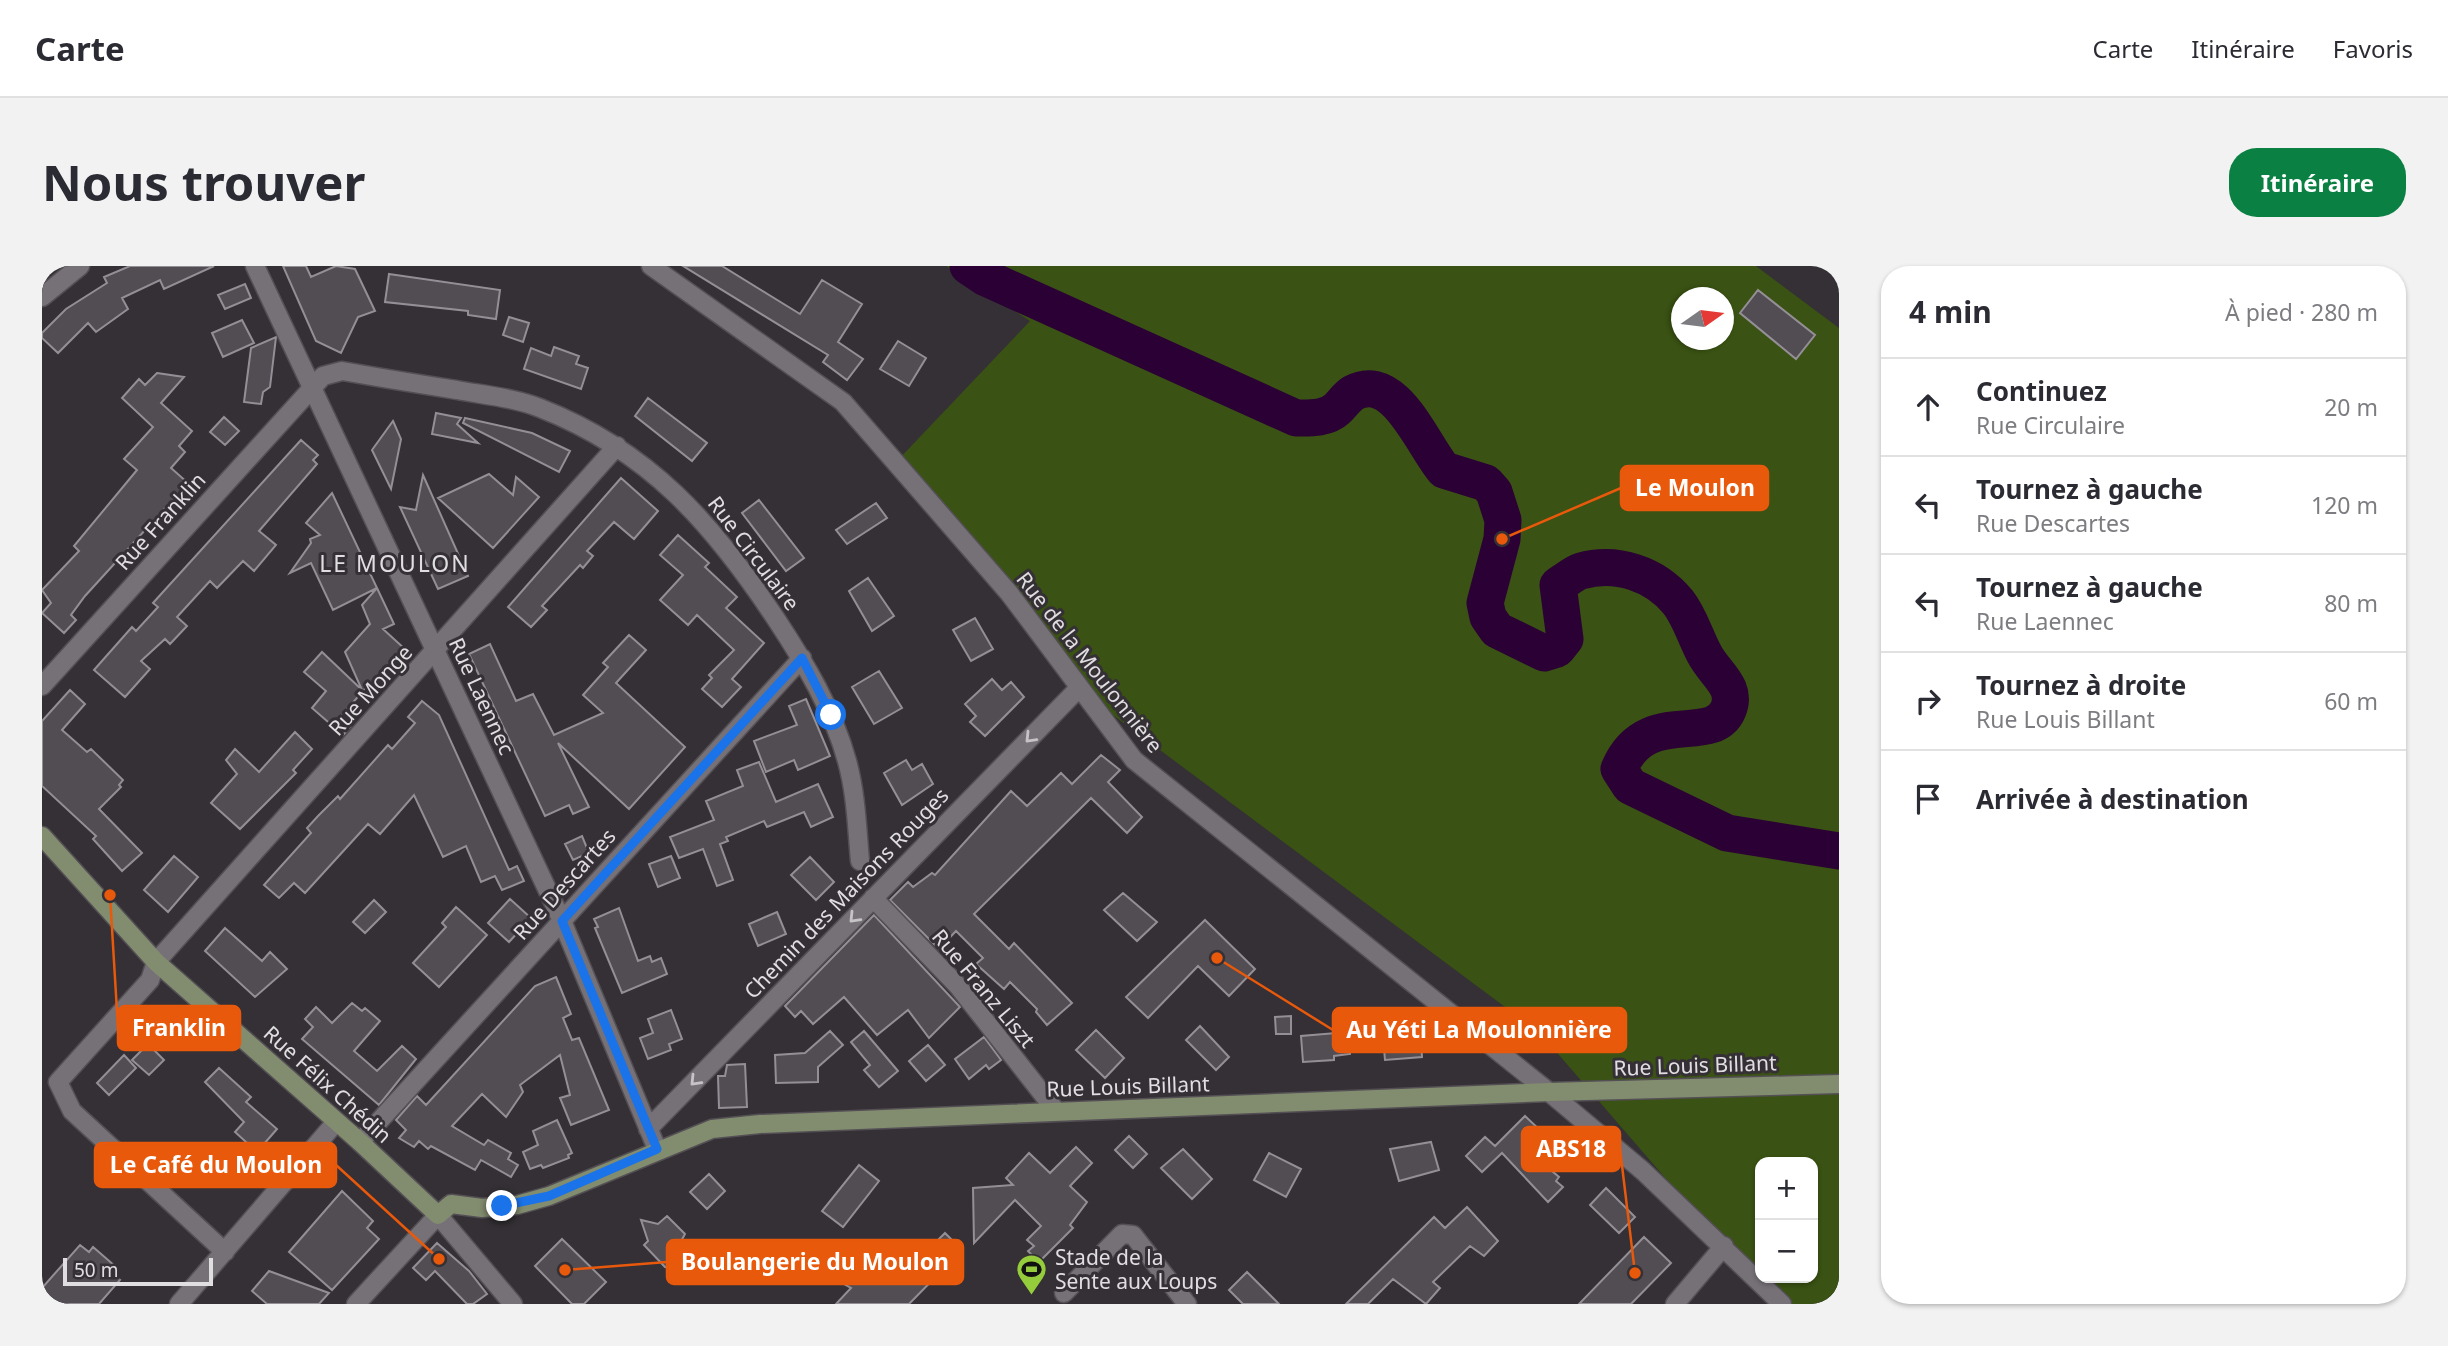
<!DOCTYPE html>
<html lang="fr">
<meta charset="utf-8">
<style>
:root{--surface:#fff;--page:#f2f2f3;--text:#2b2b33;--muted:#7c7c81;--line:#e1e1e2;--accent:#0b8043}
body{margin:0;font-family:"Noto Sans",sans-serif;background:var(--page);color:var(--text)}
.controls{position:absolute;right:21px;bottom:21px;display:grid;overflow:hidden;border-radius:14px;box-shadow:0 2px 5px #0004}
.controls button{width:63px;height:63px;display:grid;place-items:center;padding:0;border:0;border-bottom:2px solid var(--line);background:var(--surface);color:var(--text);font:35px sans-serif}
.compass{position:absolute;left:1629px;top:21px;width:63px;height:63px;border-radius:50%;background:var(--surface);box-shadow:0 2px 5px #0004;rotate:76deg}
.scale{position:absolute;left:21px;bottom:18px;width:150px;box-sizing:border-box;padding-left:7px;border:4px solid #e1dee2;border-top:0;font-size:19px;line-height:24px;white-space:nowrap;color:#e1dee2;-webkit-text-stroke:5px #343035;paint-order:stroke}
.stop{position:absolute;width:21px;height:21px;margin:-16px;border:5px solid #1a73e8;border-radius:50%;background:#fff}
.stop.end{background:#1a73e8;border-color:#fff;box-shadow:0 2px 7px #0008}
.list{margin:0;padding:0;list-style:none}
h2{display:flex;justify-content:space-between;align-items:center;height:91px;margin:0;padding:0 28px;font-size:30px}
h2 small{font-size:23px;font-weight:400;color:var(--muted)}
.list li{display:grid;grid-template-columns:46px 1fr auto;gap:21px;align-items:center;box-sizing:border-box;height:98px;padding:0 28px;border-top:2px solid var(--line)}
.list b{display:block;font-size:26px;white-space:nowrap}
.list p{margin:0;font-size:23px;white-space:nowrap;color:var(--muted)}
.list em{font-size:23px;font-style:normal;color:var(--muted)}
.icon{flex:none;width:38px;height:38px;fill:none;stroke:currentColor;stroke-width:2;stroke-linecap:round;stroke-linejoin:round}
.map{position:relative;flex:none;width:1797px;height:1038px;overflow:hidden;border-radius:28px}
header{display:flex;align-items:center;gap:42px;box-sizing:border-box;height:98px;padding:0 35px;background:var(--surface);border-bottom:2px solid var(--line)}
header strong{font-size:33px}
nav{display:flex;gap:38px;margin-inline-start:auto;font-size:24px}
.intro{display:flex;align-items:center;justify-content:space-between;box-sizing:border-box;height:168px;padding:0 42px}
h1{margin:0;font-size:49px}
.button{padding:18px 32px;border-radius:28px;background:var(--accent);color:#fff;font-size:24px;font-weight:700}
main{display:flex;gap:42px;padding:0 42px}
aside{flex:1;background:var(--surface);border-radius:28px;box-shadow:0 2px 5px #0004}
.map>svg:first-child{display:block}
.green{fill:#3a5213;fill-rule:evenodd}
.lines{fill:none;stroke-linecap:round;stroke-linejoin:round}
.river{stroke:#2b0035;stroke-width:37}
.building{fill:#514d52;stroke:#948f96;stroke-width:2}
.street-casing{stroke:#534f54;stroke-width:21}
.secondary-casing{stroke:#534f54;stroke-width:21}
.street{stroke:#767177;stroke-width:18}
.secondary{stroke:#828c6e;stroke-width:18}
.oneway{stroke:#c6c3c7}
.route{stroke:#1a73e8;stroke-width:9}
.labels{text-anchor:middle;dominant-baseline:central;stroke-width:6;stroke-linejoin:round;paint-order:stroke}
.street-label{font-size:21px;fill:#e1dee2;stroke:#343035}
.poi-label{font-size:21px;fill:#e1dee2;stroke:#343035;text-anchor:start}
.neighbourhood-label{font-size:23px;letter-spacing:2px;fill:#e1dee2;stroke:#343035}
.leader{fill:none;stroke:#e8590c;stroke-width:2.5}
.callout-dot{fill:#e8590c;stroke:#343035;stroke-width:2.5}
.callout{fill:#e8590c;stroke:#e8590c;stroke-width:2.5}
.callout-label{font-size:23px;text-anchor:middle;font-weight:bold;fill:#fff}
</style>
<header>
<strong>Carte</strong>
<nav><a>Carte</a><a>Itinéraire</a><a>Favoris</a></nav>
</header>
<div class="intro"><h1>Nous trouver</h1><a class="button">Itinéraire</a></div>
<main>
<div class="map">
<svg width="1797" height="1038" viewBox="0 0 1797 1038">
<rect width="100%" height="100%" fill="#343035"/>
<!-- green -->
<path class="green" d="M904,0H1714L1797,62V1038H1740L1682,980L1498,767L1036,423L855,195L988,55ZM1640,32H1682V74H1640ZM1718,896H1771V1012H1718Z"/>
<g class="lines">
<!-- river -->
<path class="river" d="M926,0L944,12L1254,152C1268,152 1284,153 1295,143C1300,138 1305,131 1311,127C1353,104 1381,180 1402,204L1444,217L1452,226L1461,254L1460,273L1443,337L1446,351L1455,364L1502,387L1515,383L1523,373L1516,319C1523,315 1532,307 1539,305C1575,295 1613,308 1636,336C1648,351 1654,373 1663,389C1673,408 1696,421 1686,444C1670,481 1604,439 1577,503L1588,520L1685,567L1797,585"/>
</g>
<!-- building -->
<path class="building" d="M88,0H172L122,23L118,14L80,32L86,43L54,66L46,57L16,87L0,72V67L24,43L65,17L62,11Z
M241,0H264L269,11L294,0L313,3L333,45L316,51L299,87L274,75Z
M641,0H680L758,48L780,14L820,38L796,76L821,93L805,114L781,96L786,89Z
M347,8L458,24L454,53L426,49V45L343,36Z
M203,18L209,32L183,43L176,29Z
M1716,24L1773,69L1754,93L1698,47Z
M467,51L487,57L481,76L461,69Z
M200,54L212,77L181,91L170,67Z
M234,71L228,121L221,126L219,138L202,136L209,82Z
M856,75L884,92L867,120L838,103Z
M512,81L537,90L534,98L546,102L539,123L482,103L489,82L509,90Z
M115,107L142,111L119,137L150,165L137,180L143,186L129,202L146,217L43,330L29,349L34,354L22,367L0,347L9,337L0,324L37,285L32,280L95,204L82,193L111,161L80,132L97,113L103,119Z
M606,132L665,177L650,195L593,150Z
M394,147L419,152L415,158L436,177L390,168Z
M182,151L197,165L183,179L168,166Z
M423,152L490,167L528,185L517,206L421,157Z
M351,155L359,173L349,223L330,184Z
M259,174L276,189L271,194L275,198L217,265L234,279L212,305L201,295L175,322L168,315L135,351L145,360L128,378L123,373L99,395L108,403L83,431L52,404L90,361L94,365L116,341L111,337Z
M447,208L471,229L474,211L497,231L451,282L396,232Z
M381,209L426,310L396,323L358,241L374,244Z
M579,212L616,245L592,273L572,256L545,285L551,290L541,302L538,299L500,340L505,344L489,361L466,341Z
M290,227L335,322L291,344L269,297L248,307L269,277L268,273L278,269L264,257Z
M717,234L762,292L744,305L700,247Z
M834,237L845,252L805,278L794,264Z
M636,269L667,297L663,301L695,331L684,342L722,377L690,413L699,421L680,441L660,423L670,412L667,409L692,384L655,349L646,359L618,334L641,309L618,289Z
M826,312L852,350L830,365L807,325Z
M335,322L352,358L341,363L364,384L331,421L327,418L300,449L309,460L301,469L270,442L284,425L262,406L280,386L320,424L303,386L328,358L320,339Z
M933,352L951,383L929,395L911,364Z
M587,369L604,384L574,417L643,481L587,543L516,477L547,541L531,548L527,539L503,550L427,388L448,378L474,435L491,428L512,469L561,447L541,429L566,401L561,397Z
M837,405L860,442L832,458L810,421Z
M950,413L960,424L969,416L982,431L943,470L928,456L934,450L923,438Z
M28,424L43,438L20,464L45,486L49,483L81,514L77,519L79,521L57,543L100,587L80,605L51,573L54,570L0,520V455Z
M764,433L788,490L756,504L752,494L724,506L712,475L755,459L747,440Z
M380,435L397,449L467,604L475,600L482,615L460,624L453,610L439,616L424,580L401,591L372,529L338,568L326,558L263,627L252,617L237,632L222,619L269,567L265,562L276,550L296,530L298,533L346,479L350,483L373,457L366,451Z
M253,466L270,483L251,504L254,507L198,563L169,537L195,508L184,494L193,483L217,506Z
M1059,489L1078,504L1066,516L1100,551L1085,567L1049,532L932,648L967,683L972,677L1030,737L1005,759L994,746L995,743L968,716L962,723L934,698L941,692L914,665L897,683L848,634L866,616L871,621L890,607L893,609L969,525L985,540L1019,507L1030,518Z
M864,494L870,504L880,498L891,518L860,539L842,507Z
M717,496L734,536L776,518L791,551L769,561L762,546L725,561L722,555L684,571L686,575L678,578L691,614L675,620L661,583L637,592L628,571L672,554L664,535L701,520L695,504Z
M540,570L547,587L531,594L523,578Z
M132,590L156,611L126,646L102,624Z
M629,590L638,612L616,621L607,598Z
M768,591L792,616L774,634L749,609Z
M1081,627L1115,656L1095,675L1062,644Z
M468,633L489,652L467,676L446,657Z
M332,634L344,646L323,667L311,656Z
M414,641L445,669L397,721L371,697L404,661L400,657Z
M577,642L596,695L608,690L610,696L619,692L625,708L580,727L553,662L556,661L552,653Z
M735,646L744,668L716,680L707,658Z
M832,649L918,741L887,772L866,744L835,769L802,731L771,758L759,745L753,751L743,740Z
M1163,654L1213,703L1187,730L1156,700L1106,752L1084,731Z
M183,662L220,695L228,686L245,703L213,731L163,685Z
M514,711L529,748L521,752L530,774L537,772L567,844L529,859L518,832L528,829L518,789L478,819L481,826L464,851L440,828L410,860L442,879L446,874L469,887L466,893L476,899L469,911L439,894L433,904L389,880L386,883L377,875L372,881L357,872L364,864L354,854L375,830L384,839L493,720Z
M310,737L320,745L323,742L338,755L312,785L335,805L360,780L374,793L337,839L260,773L271,761L263,753L274,741L290,757Z
M629,744L640,773L627,778L629,784L606,793L598,772L611,767L606,753Z
M1339,747L1341,765L1378,761L1380,791L1343,794L1341,771L1323,773L1320,748Z
M1249,750V768H1234L1233,751Z
M1158,760L1187,791L1174,804L1144,774Z
M1054,764L1082,792L1063,812L1034,784Z
M788,765L801,779L776,801V816L734,817L733,789L763,787Z
M822,765L856,805L837,821L822,804L828,799L809,776Z
M1306,766L1308,788L1292,790V794L1261,796L1259,770Z
M942,771L959,794L947,803L944,799L927,813L913,793Z
M106,778L122,794L107,809L90,794Z
M886,779L903,799L884,815L867,795Z
M82,789L94,802L67,829L55,817Z
M703,798L705,841L677,842L676,810H683L685,799Z
M177,802L209,831L204,836L235,863L215,886L193,866L202,856L163,816Z
M1483,850L1500,866L1488,879L1513,903L1510,905L1517,911L1514,915L1521,921L1506,936L1460,887L1440,906L1424,890L1443,871L1453,880Z
M515,854L530,887L526,889L527,892L501,902L499,899L488,903L481,886L496,879L491,865Z
M1087,870L1105,888L1091,902L1073,884Z
M1389,876L1397,904L1357,915L1348,883Z
M1034,881L1050,897L1028,920L1045,936L1028,959L1031,962L997,996L986,985L992,980L985,974L999,960L973,934L932,977L931,922L971,919L964,912L987,887L1008,907Z
M1141,883L1170,913L1150,933L1119,902Z
M1227,887L1259,903L1244,931L1212,914Z
M817,899L837,915L801,961L780,945Z
M667,908L683,925L665,943L648,926Z
M1564,922L1593,951L1577,967L1548,939Z
M300,925L331,955L325,962L337,973L290,1024L247,986Z
M1425,941L1456,975L1442,990L1428,980L1391,1016L1398,1022L1384,1038L1351,1013L1326,1038H1304L1392,951L1403,962Z
M625,950L643,968L637,979L640,994L632,1003L623,1001L602,979L606,975L599,954L616,958Z
M903,967L920,984L867,1038H794L809,1022L800,1017L771,988L783,976L813,1007L827,992L853,1017Z
M1602,971L1629,997L1589,1038H1537Z
M520,973L564,1016L542,1038H530L493,1000Z
M395,977L427,1005L445,1028L431,1038H425L393,1005L384,1014L371,1002Z
M38,979L47,986L51,981L73,1000L68,1006L78,1014L57,1038H0V1022Z
M227,1005L287,1027L277,1038H225L210,1025Z
M1205,1006L1237,1038H1201L1187,1024Z"/>
<g class="lines">
<defs>
<path id="street" d="M213,0L520,655L615,883
M609,0L801,136L967,327L1092,494L1507,826L1601,905L1740,1038
M0,31L38,0
M0,420L281,110L300,105C339,112 377,118 415,124C442,129 473,132 498,142C608,185 671,258 734,353C763,397 791,444 805,495C814,527 815,562 818,595
M831,632L916,720L1014,845
M606,863L1036,423
M318,876L760,392
M183,986L30,845L16,816L108,714L114,696L122,687L575,180
M1022,1027L1080,968L1091,969L1145,1038
M137,1038L294,856
M314,1038L396,949L471,1038
M1633,1038L1682,980"/>
<path id="secondary" d="M0,570L114,696L318,876L396,949L409,938L440,942L475,939L507,930L670,863L718,858L1507,826L1797,818"/>
</defs>
<!-- street casing -->
<use href="#street" class="street-casing"/>
<!-- secondary casing -->
<use href="#secondary" class="secondary-casing"/>
<!-- street -->
<use href="#street" class="street"/>
<!-- secondary -->
<use href="#secondary" class="secondary"/>
</g>
<!-- one-way arrows -->
<defs><path id="oneway-chevron" d="M-2-3.5L2.5 0L-2 3.5" fill="none" stroke-width="1.6" stroke-linecap="round" stroke-linejoin="round" transform="scale(1.75)"/></defs>
<g class="oneway">
<use href="#oneway-chevron" transform="translate(988 472) rotate(134)"/>
<use href="#oneway-chevron" transform="translate(812 652) rotate(134)"/>
<use href="#oneway-chevron" transform="translate(653 815) rotate(134)"/>
</g>
<g class="lines">
<!-- route -->
<path class="route" d="M460,940L507,930L615,883L520,655L760,392L789,449"/>
</g>
<!-- icons -->
<defs>
<symbol id="stadium-pin" viewBox="-11 -11 22 30"><path d="M0 17L-7.5 6A9.5 9.5 0 1 1 7.5 6Z" fill="#95cc3b" stroke="#343035"/><path d="M0-5a6.5 5 0 1 0 0 10a6.5 5 0 1 0 0-10ZM-3.5-1.8h7v3.6h-7Z" fill="#111"/></symbol>
</defs>
<g fill-rule="evenodd">
<use href="#stadium-pin" x="972" y="986" width="35" height="47"/>
</g>
<g class="labels">
<!-- street labels -->
<g class="street-label">
<text transform="translate(118 255) rotate(-48)">Rue Franklin</text>
<text transform="translate(712 287) rotate(53)">Rue Circulaire</text>
<text transform="translate(1048 396) rotate(52)">Rue de la Moulonnière</text>
<text transform="translate(328 424) rotate(-48)">Rue Monge</text>
<text transform="translate(440 430) rotate(65)">Rue Laennec</text>
<text transform="translate(522 618) rotate(-48)">Rue Descartes</text>
<text transform="translate(804 627) rotate(-46)">Chemin des Maisons Rouges</text>
<text transform="translate(942 722) rotate(50)">Rue Franz Liszt</text>
<text transform="translate(1653 799) rotate(-2)">Rue Louis Billant</text>
<text transform="translate(286 818) rotate(42)">Rue Félix Chédin</text>
<text transform="translate(1086 820) rotate(-2)">Rue Louis Billant</text>
</g>
<!-- poi labels -->
<g class="poi-label">
<text x="1013" y="991">Stade de la<tspan x="1013" dy="24">Sente aux Loups</tspan></text>
</g>
<!-- neighbourhood labels -->
<g class="neighbourhood-label">
<text x="353" y="297">LE MOULON</text>
</g>
</g>
<!-- callouts -->
<path class="leader" d="M1460 273L1579 222M68 629L76 762M1175 692L1291 764M1593 1007L1578 883M397 993L294 899M523 1004L625 996"/>
<g class="callout-dot">
<circle cx="1460" cy="273" r="7"/>
<circle cx="68" cy="629" r="7"/>
<circle cx="1175" cy="692" r="7"/>
<circle cx="1593" cy="1007" r="7"/>
<circle cx="397" cy="993" r="7"/>
<circle cx="523" cy="1004" r="7"/>
</g>
<g class="callout">
<rect x="1579" y="200" width="147" height="44" rx="7"/>
<rect x="76" y="740" width="122" height="44" rx="7"/>
<rect x="1291" y="742" width="293" height="44" rx="7"/>
<rect x="1480" y="861" width="98" height="44" rx="7"/>
<rect x="53" y="877" width="241" height="44" rx="7"/>
<rect x="625" y="974" width="296" height="44" rx="7"/>
</g>
<g class="callout-label">
<text x="1653" y="230">Le Moulon</text>
<text x="137" y="770">Franklin</text>
<text x="1437" y="772">Au Yéti La Moulonnière</text>
<text x="1529" y="891">ABS18</text>
<text x="174" y="907">Le Café du Moulon</text>
<text x="773" y="1004">Boulangerie du Moulon</text>
</g>
</svg>
<div class="controls">
<button>+</button>
<button>−</button>
</div>
<svg class="compass" viewBox="-18 -18 36 36"><path d="M0-13l5 13h-10z" fill="#e53935"/><path d="M0 13l5-13h-10z" fill="#7c7c81"/></svg>
<div class="scale">50 m</div>
<div class="stop" style="left:789px;top:449px"></div>
<div class="stop end" style="left:460px;top:940px"></div>
</div>
<aside>
<h2>4 min<small>À pied · 280 m</small></h2>
<ul class="list">
<li><svg class="icon" aria-label="ahead" viewBox="0 0 24 24"><path d="M12 20V5M6 11l6-6 6 6"/></svg><div><b>Continuez</b><p>Rue Circulaire</p></div><em>20 m</em></li>
<li><svg class="icon" aria-label="left" viewBox="0 0 24 24"><path d="M17 20v-9H6M10 6l-5 5 5 5"/></svg><div><b>Tournez à gauche</b><p>Rue Descartes</p></div><em>120 m</em></li>
<li><svg class="icon" aria-label="left" viewBox="0 0 24 24"><path d="M17 20v-9H6M10 6l-5 5 5 5"/></svg><div><b>Tournez à gauche</b><p>Rue Laennec</p></div><em>80 m</em></li>
<li><svg class="icon" aria-label="right" viewBox="0 0 24 24"><path d="M7 20v-9h11M14 6l5 5-5 5"/></svg><div><b>Tournez à droite</b><p>Rue Louis Billant</p></div><em>60 m</em></li>
<li><svg class="icon" aria-label="arrive" viewBox="0 0 24 24"><path d="M6 21V4h12l-3 4 3 4H6"/></svg><div><b>Arrivée à destination</b></div></li>
</ul>
</aside>
</main>
